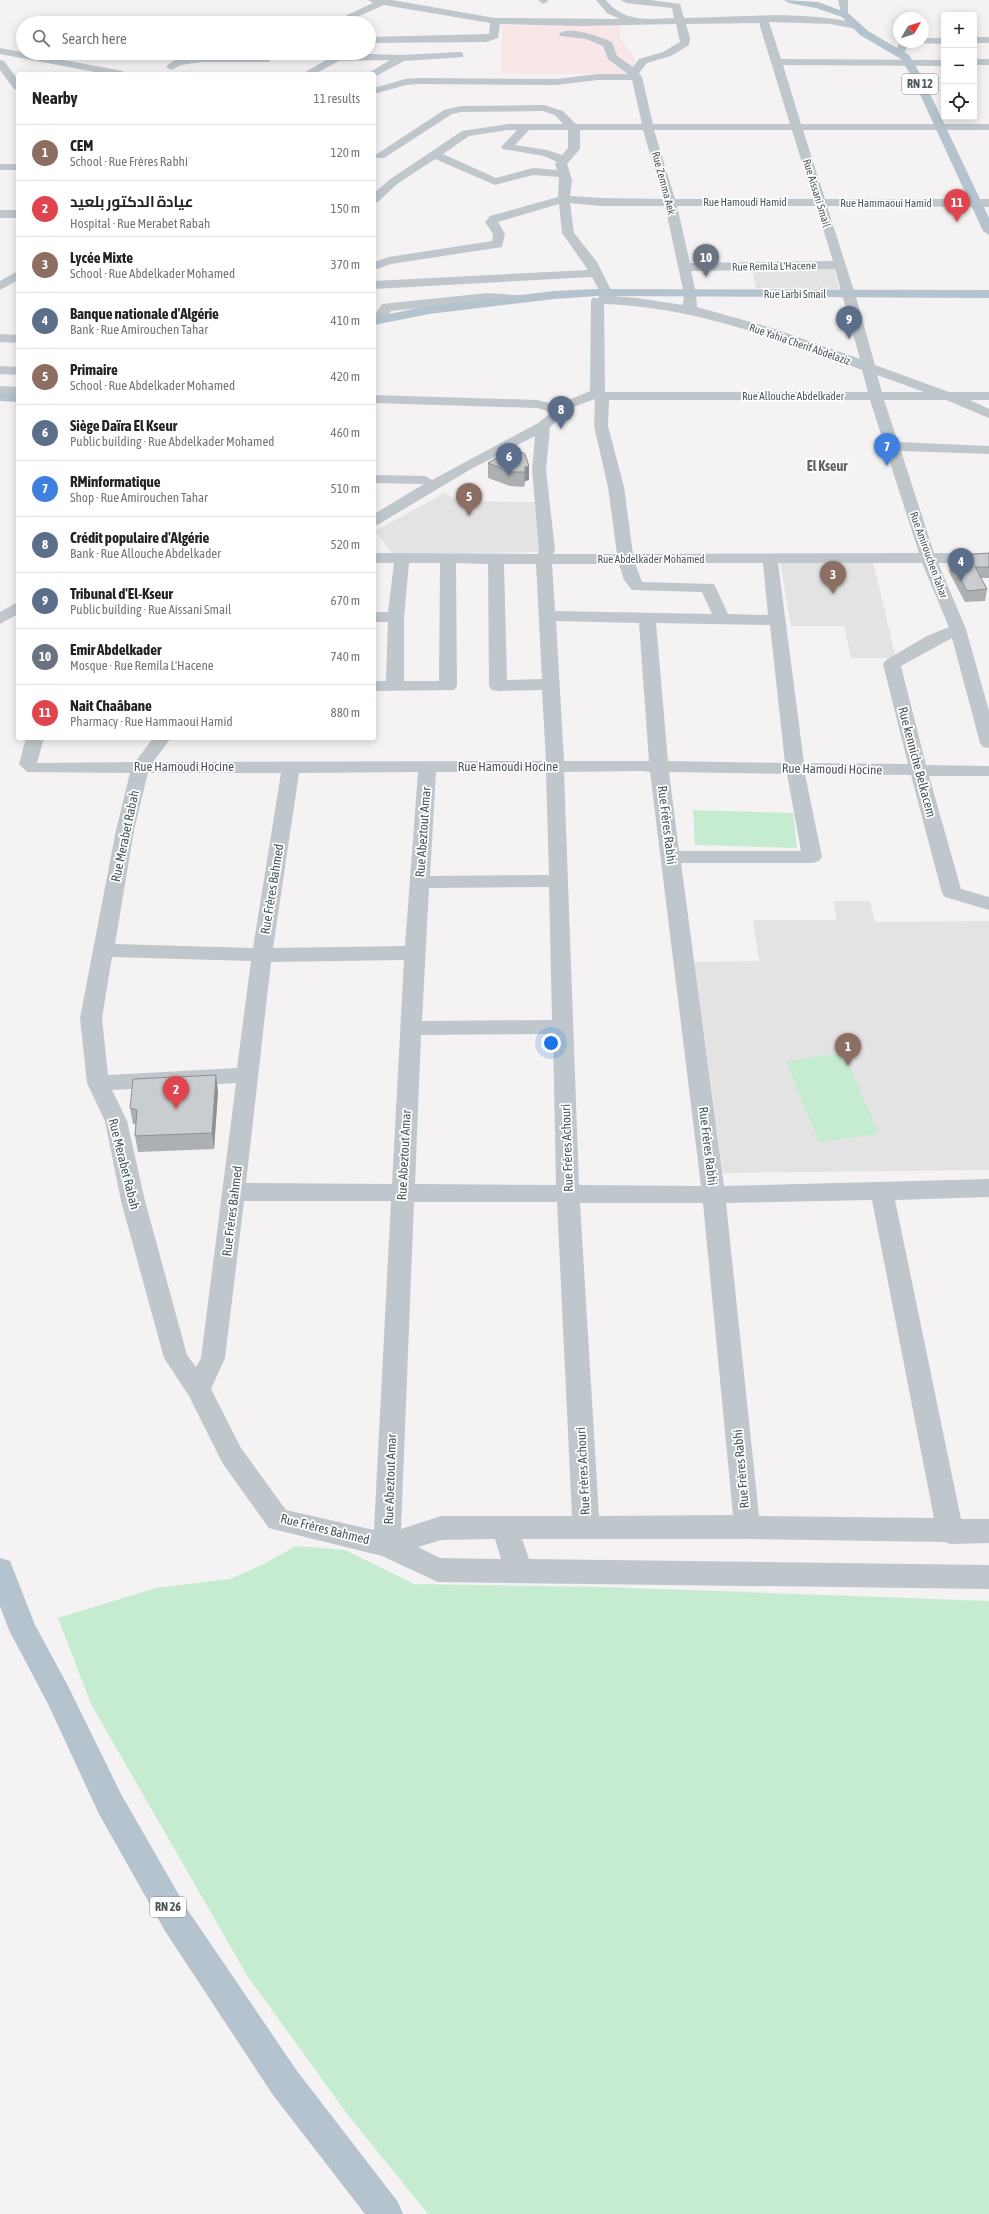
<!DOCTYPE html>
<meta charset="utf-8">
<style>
:root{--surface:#fff;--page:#f2f2f2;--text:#222;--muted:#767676;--line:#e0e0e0;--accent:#2b86d4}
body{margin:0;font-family:"Asap Condensed",Cairo,sans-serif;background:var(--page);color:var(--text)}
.controls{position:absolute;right:12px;top:12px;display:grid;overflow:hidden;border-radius:4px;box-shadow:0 2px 10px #0003}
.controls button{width:36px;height:36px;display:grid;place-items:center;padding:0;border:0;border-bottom:1px solid var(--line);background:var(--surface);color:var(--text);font:20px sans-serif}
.compass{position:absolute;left:893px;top:12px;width:36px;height:36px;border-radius:50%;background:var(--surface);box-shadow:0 2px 10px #0003;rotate:51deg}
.you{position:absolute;left:551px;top:1043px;width:14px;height:14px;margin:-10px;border:3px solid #fff;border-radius:50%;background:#1a73e8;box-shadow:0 0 0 6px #1a73e833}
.badge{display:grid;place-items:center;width:26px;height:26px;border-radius:50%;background:var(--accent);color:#fff;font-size:13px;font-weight:700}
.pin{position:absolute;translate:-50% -33px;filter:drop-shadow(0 1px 2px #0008)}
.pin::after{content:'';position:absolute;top:21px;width:14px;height:12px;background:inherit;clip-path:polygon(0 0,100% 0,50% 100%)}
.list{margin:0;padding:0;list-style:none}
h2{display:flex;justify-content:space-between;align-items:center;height:52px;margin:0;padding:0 16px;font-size:17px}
h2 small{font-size:13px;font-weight:400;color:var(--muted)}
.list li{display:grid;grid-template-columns:26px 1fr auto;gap:12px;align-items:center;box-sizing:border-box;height:56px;padding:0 16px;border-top:1px solid var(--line)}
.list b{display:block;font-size:15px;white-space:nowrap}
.list p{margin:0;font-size:13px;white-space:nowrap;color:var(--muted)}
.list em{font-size:13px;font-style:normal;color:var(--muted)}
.icon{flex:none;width:22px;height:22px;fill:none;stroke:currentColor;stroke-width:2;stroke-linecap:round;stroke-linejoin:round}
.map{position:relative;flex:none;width:989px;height:2214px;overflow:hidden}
.search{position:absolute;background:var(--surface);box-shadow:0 2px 10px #0003;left:16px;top:16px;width:360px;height:44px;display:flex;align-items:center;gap:10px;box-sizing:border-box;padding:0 14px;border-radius:22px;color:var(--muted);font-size:15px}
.panel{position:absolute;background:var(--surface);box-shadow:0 2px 10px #0003;left:16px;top:72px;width:360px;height:668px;border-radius:4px}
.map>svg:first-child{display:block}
.education{fill:#e4e3e3}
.medical{fill:#f9e6e6}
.green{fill:#c5ecd0}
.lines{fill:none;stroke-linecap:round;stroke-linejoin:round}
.minor{fill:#bfc7cd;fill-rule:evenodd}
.major{fill:#b4c3cd;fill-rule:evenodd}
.wall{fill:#adb0b3}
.shaded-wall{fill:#8d9092}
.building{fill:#c9cdd0;stroke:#8d9092}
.labels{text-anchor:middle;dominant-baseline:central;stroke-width:3.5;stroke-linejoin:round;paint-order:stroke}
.far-street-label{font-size:11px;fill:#4b575d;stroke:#fff}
.shield{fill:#fff;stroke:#81898e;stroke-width:1}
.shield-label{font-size:12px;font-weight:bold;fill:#4b575d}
.street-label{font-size:13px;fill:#4b575d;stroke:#fff}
.far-district-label{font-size:14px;font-weight:bold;fill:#5f6366;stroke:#fff}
</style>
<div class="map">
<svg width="989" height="2214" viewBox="0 0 989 2214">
<rect width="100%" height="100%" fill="#f4f2f2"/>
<!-- education -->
<path class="education" d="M752,268H834L839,289L756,288Z
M445,493L458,501L535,502L540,552L393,554L375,531Z
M780,561L873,562L896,658H851L844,626H791Z
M833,901H870L875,922L989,921V1170L723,1173L694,962L759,961L753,920H837Z"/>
<!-- medical -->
<path class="medical" d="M620,24V38L634,56L637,74H502V26Z"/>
<!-- green -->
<path class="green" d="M693,810L793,813L797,848L695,845Z
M844,1053L879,1134L819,1142L786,1061Z
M296,1546L345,1550L414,1584L607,1587L989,1601V2214H428L348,2115L248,1977L91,1704L58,1618L156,1588L230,1579L264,1564Z"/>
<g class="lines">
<!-- minor -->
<path class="minor" d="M368,0H392L495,18L620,19L607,13L596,0H606C625,23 647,19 674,18L672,8L626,3L621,0H651L680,4L684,18C742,17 803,10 860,24L861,26L856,29L831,24L769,22L781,59L944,60V66L783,65L801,124H989V130H803L825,199H989V207L827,206L855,294L875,365L949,392H989V400H970L989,409V418L946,400H884L898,442L989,446V454L901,451L934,553H989V563H938L966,629L989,711V748L983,747L980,743L952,638L901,666L926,765L989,766V776H929L961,889L989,897V910L945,897L942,893L911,775L805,774L822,857L819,861L812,863H681L724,1186L989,1179V1197L895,1200L961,1519H989V1543L950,1544L945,1542L747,1539H522L529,1559L989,1565V1589L438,1582L382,1556L269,1528L223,1464L189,1396L164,1358L121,1201L105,1121L87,1083L80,1018L116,830L130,773L27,772L19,764L26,738H44L37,763L135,762L153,738H171L153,762L546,761L542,690L498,691L492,690L489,686L488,564L456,563L457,686L454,690L374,691V681H386L388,622H374V612H388L394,563H374V553L538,554L539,550L532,470L535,436L471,469L379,524L374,526V514L424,484L374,483V475L425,476L432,480L538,423L552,412L537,408L374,403V395L537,400L557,405L590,391L591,301L592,298H599L598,295L600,292L592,277L374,289V281L588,270L562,233L559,204L498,222L505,234L502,247L391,264L374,270V262L389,257L492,241L493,234L485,222L490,216L558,197L559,177L533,175L495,185L435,159L397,184L378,202L374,203V193L389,180L462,131L508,124H563L555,115L543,111L461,112L452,114L384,158H376L374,156L444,110L461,106L544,105L563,111L576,124H642L632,80H598L556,85L421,84L406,85L374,94V88L405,79L421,78L556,79L598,74H628L608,59L603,46L586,39L560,36L559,34C568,25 601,37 612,42L617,56L633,67L639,59L663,52L680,42L676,24L579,26L500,24L498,38L486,42L369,43V37L489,34L490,23L384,5L343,23H330L373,3ZM759,23L790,124H653L642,77L639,73L647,63L671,56L689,45L690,38L686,24ZM508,130H517L503,145L501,147L503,149L544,156L557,162L555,164L557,170L533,168L496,178L443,154L469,136ZM529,130H568V148L562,155L547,150L515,145ZM580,130H643L663,199L601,198L570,196L572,180L567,164L580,149ZM654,130H792L813,199H675ZM570,203L601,206H665L684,294L683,305L637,298L612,296L613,294L597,262L574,233ZM677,206H816L833,261L690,263ZM835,269L860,359L772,328L697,307L696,294L691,271ZM604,304C698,308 775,338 862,370L868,392H605ZM877,375L924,392H882ZM595,399L594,426L608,487L617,554H553L555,550L546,470L550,427L569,411L568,409ZM609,400H870L919,553L633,554L624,487L608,426ZM409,563H440L439,681H404V617ZM635,563H763L768,615L728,614L714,584L642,582ZM778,563H922L949,627L927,636L886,660L883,664L908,764L804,763ZM504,564H536L542,679L507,680ZM552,564H619L624,580L632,590L702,592L712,614L555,611ZM556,621L639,623L649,761H564ZM656,623L770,625L785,763L668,761ZM643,771L650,772L701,1186L579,1185L564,772ZM418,772L405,946L273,948L299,773ZM436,772H546L549,875L430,876ZM669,772L787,774L801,851H679ZM148,773H281L253,948L115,944L134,830ZM549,887L552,1020L422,1021L429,888ZM112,957L251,961L237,1068L108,1075L102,1018ZM404,960L392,1184L246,1183L271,962ZM553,1034L556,1185L415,1184L421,1035ZM236,1083L201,1358L196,1367L187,1355L145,1201L127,1121L112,1090ZM872,1200L934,1518L759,1516L726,1203ZM244,1201H391L374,1530L286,1510L241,1448L211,1389L225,1358ZM414,1202H557L572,1516H441L401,1529ZM580,1203H703L733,1515L599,1516ZM495,1539L501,1559L440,1558L418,1547L441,1540Z
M538,0H548V1L543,4Z
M838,0H848V17H842Z
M974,37H989V43H974Z
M923,38H944V44L919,43L923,42Z
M900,42H910L903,55L899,56L894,53Z
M0,48L122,71L127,74H105L0,54Z
M459,52L463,53V57L404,61L374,77V74H367L390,60L339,61L315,74H302L338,53L402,55Z
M217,55L268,56L273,59L268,62H202L181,65L171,70L166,67C176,54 202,56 217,55Z
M974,59H989V65H974Z
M0,60L4,61L18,80V90L14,89L0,70Z
M0,164H18V170H0Z
M0,210H18V218H0Z
M18,271V280L0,290V281Z
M488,293L517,295L523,299L517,303L488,301L391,311L383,323H374V316L382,304Z
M0,334L18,335V343L0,342Z
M0,366L18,367V375L0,374Z
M0,386L18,387V395L0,394Z
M18,602V614L0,624V612Z"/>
<!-- major -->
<path class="major" d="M784,0L818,2L848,13L868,31L909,55L922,77L989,218V235L983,231L912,77L901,59L860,35L842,17L816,8L789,3Z
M595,289L989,290V298L597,296L554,299L429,314L374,325V317L429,306L554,291Z
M0,393L18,394V402L0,401Z
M0,1558L10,1561L35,1625L68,1686L121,1794L187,1909L297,2071L398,2202L403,2214H365L273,2095L165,1931L99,1814L48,1704L9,1630L0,1606Z"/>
</g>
<!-- wall -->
<path class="wall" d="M519,451L529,480L525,481L524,487L510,486L488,478V463Z
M989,553V578H981L987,589L985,601L965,602L949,572L951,561L961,560L962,555Z
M218,1091L214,1149L138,1152L135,1136L136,1124H133L130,1108Z"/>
<!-- shaded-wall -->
<path class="shaded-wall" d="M529,466V480L525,481L524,487L525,467Z
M216,1075L218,1091L214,1149L212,1133Z"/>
<!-- building -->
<path class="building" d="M507,451H519L525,454L529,466L525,467V472H510L488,463Z
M989,553V567H975L987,589L967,591L951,561L965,560L962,555Z
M216,1075L212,1133L135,1136L137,1110L130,1108L133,1079Z"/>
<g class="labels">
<!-- far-street labels -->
<g class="far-street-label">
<text transform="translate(664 183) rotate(75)">Rue Zemma Aek</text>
<text transform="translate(817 193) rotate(73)">Rue Aissani Smail</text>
<text x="745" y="202">Rue Hamoudi Hamid</text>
<text x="886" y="203">Rue Hammaoui Hamid</text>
<text transform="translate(774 266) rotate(-1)">Rue Remila L'Hacene</text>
<text x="795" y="294">Rue Larbi Smail</text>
<text transform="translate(800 344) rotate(19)">Rue Yahia Cherif Abdelaziz</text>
<text x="793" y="396">Rue Allouche Abdelkader</text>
<text transform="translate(929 555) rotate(70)">Rue Amirouchen Tahar</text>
<text x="651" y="559">Rue Abdelkader Mohamed</text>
</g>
<!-- shield labels -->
<g class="shield">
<rect x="902" y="74" width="36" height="20" rx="3"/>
<rect x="150" y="1897" width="36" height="20" rx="3"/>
</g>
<g class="shield-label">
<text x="920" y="84">RN 12</text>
<text x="168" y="1907">RN 26</text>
</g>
<!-- street labels -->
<g class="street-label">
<text transform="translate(917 762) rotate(75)">Rue kenniche Belkacem</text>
<text x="184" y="766">Rue Hamoudi Hocine</text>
<text x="508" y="766">Rue Hamoudi Hocine</text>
<text transform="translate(832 769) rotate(1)">Rue Hamoudi Hocine</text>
<text transform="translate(667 825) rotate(83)">Rue Frères Rabhi</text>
<text transform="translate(423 832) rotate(-86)">Rue Abeztout Amar</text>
<text transform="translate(125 836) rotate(-78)">Rue Merabet Rabah</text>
<text transform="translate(272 889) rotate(-81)">Rue Frères Bahmed</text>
<text transform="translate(708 1146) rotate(83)">Rue Frères Rabhi</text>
<text transform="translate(567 1148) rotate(-92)">Rue Frères Achouri</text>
<text transform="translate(404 1155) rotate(-87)">Rue Abeztout Amar</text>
<text transform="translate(124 1164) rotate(76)">Rue Merabet Rabah</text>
<text transform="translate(232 1211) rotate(-83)">Rue Frères Bahmed</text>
<text transform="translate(741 1469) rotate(-95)">Rue Frères Rabhi</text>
<text transform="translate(583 1471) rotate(-93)">Rue Frères Achouri</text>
<text transform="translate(390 1479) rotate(-88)">Rue Abeztout Amar</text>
<text transform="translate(325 1529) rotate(14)">Rue Frères Bahmed</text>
</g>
<!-- far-district labels -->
<g class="far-district-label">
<text x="827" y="466">El Kseur</text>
</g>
</g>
</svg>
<div class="controls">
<button>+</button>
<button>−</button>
<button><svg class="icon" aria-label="locate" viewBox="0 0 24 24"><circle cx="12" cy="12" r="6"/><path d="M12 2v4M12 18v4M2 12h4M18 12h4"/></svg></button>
</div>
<svg class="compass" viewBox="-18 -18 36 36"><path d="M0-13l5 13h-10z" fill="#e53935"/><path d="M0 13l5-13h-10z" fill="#767676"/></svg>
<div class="you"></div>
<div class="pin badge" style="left:848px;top:1066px;background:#8d6e63">1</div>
<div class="pin badge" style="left:176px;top:1109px;background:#e0444e">2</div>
<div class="pin badge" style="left:833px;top:594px;background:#8d6e63">3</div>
<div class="pin badge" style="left:961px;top:581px;background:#5c6f8a">4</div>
<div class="pin badge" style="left:469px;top:516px;background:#8d6e63">5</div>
<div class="pin badge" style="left:509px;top:476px;background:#5c6f8a">6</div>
<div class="pin badge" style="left:887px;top:466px;background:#3f7fe0">7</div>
<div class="pin badge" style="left:561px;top:429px;background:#5c6f8a">8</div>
<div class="pin badge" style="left:849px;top:339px;background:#5c6f8a">9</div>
<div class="pin badge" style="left:706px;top:277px;background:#6b7280">10</div>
<div class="pin badge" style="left:957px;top:222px;background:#e0444e">11</div>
<div class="search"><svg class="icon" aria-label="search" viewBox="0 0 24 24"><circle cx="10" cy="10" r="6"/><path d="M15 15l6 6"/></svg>Search here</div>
<section class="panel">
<h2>Nearby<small>11 results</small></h2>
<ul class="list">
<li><span class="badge" style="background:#8d6e63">1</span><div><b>CEM</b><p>School · Rue Frères Rabhi</p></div><em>120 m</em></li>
<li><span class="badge" style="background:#e0444e">2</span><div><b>عيادة الدكتور بلعيد</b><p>Hospital · Rue Merabet Rabah</p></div><em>150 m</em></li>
<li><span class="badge" style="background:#8d6e63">3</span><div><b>Lycée Mixte</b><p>School · Rue Abdelkader Mohamed</p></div><em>370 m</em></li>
<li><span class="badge" style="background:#5c6f8a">4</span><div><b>Banque nationale d'Algérie</b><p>Bank · Rue Amirouchen Tahar</p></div><em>410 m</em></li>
<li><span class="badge" style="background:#8d6e63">5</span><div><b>Primaire</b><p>School · Rue Abdelkader Mohamed</p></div><em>420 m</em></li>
<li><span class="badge" style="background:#5c6f8a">6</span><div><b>Siège Daïra El Kseur</b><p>Public building · Rue Abdelkader Mohamed</p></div><em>460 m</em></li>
<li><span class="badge" style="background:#3f7fe0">7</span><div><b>RMinformatique</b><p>Shop · Rue Amirouchen Tahar</p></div><em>510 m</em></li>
<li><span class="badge" style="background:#5c6f8a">8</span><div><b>Crédit populaire d'Algérie</b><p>Bank · Rue Allouche Abdelkader</p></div><em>520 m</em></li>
<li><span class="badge" style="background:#5c6f8a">9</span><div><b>Tribunal d'El-Kseur</b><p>Public building · Rue Aissani Smail</p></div><em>670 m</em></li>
<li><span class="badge" style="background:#6b7280">10</span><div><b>Emir Abdelkader</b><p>Mosque · Rue Remila L'Hacene</p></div><em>740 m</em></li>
<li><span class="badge" style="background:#e0444e">11</span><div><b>Nait Chaâbane</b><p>Pharmacy · Rue Hammaoui Hamid</p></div><em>880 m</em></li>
</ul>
</section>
</div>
